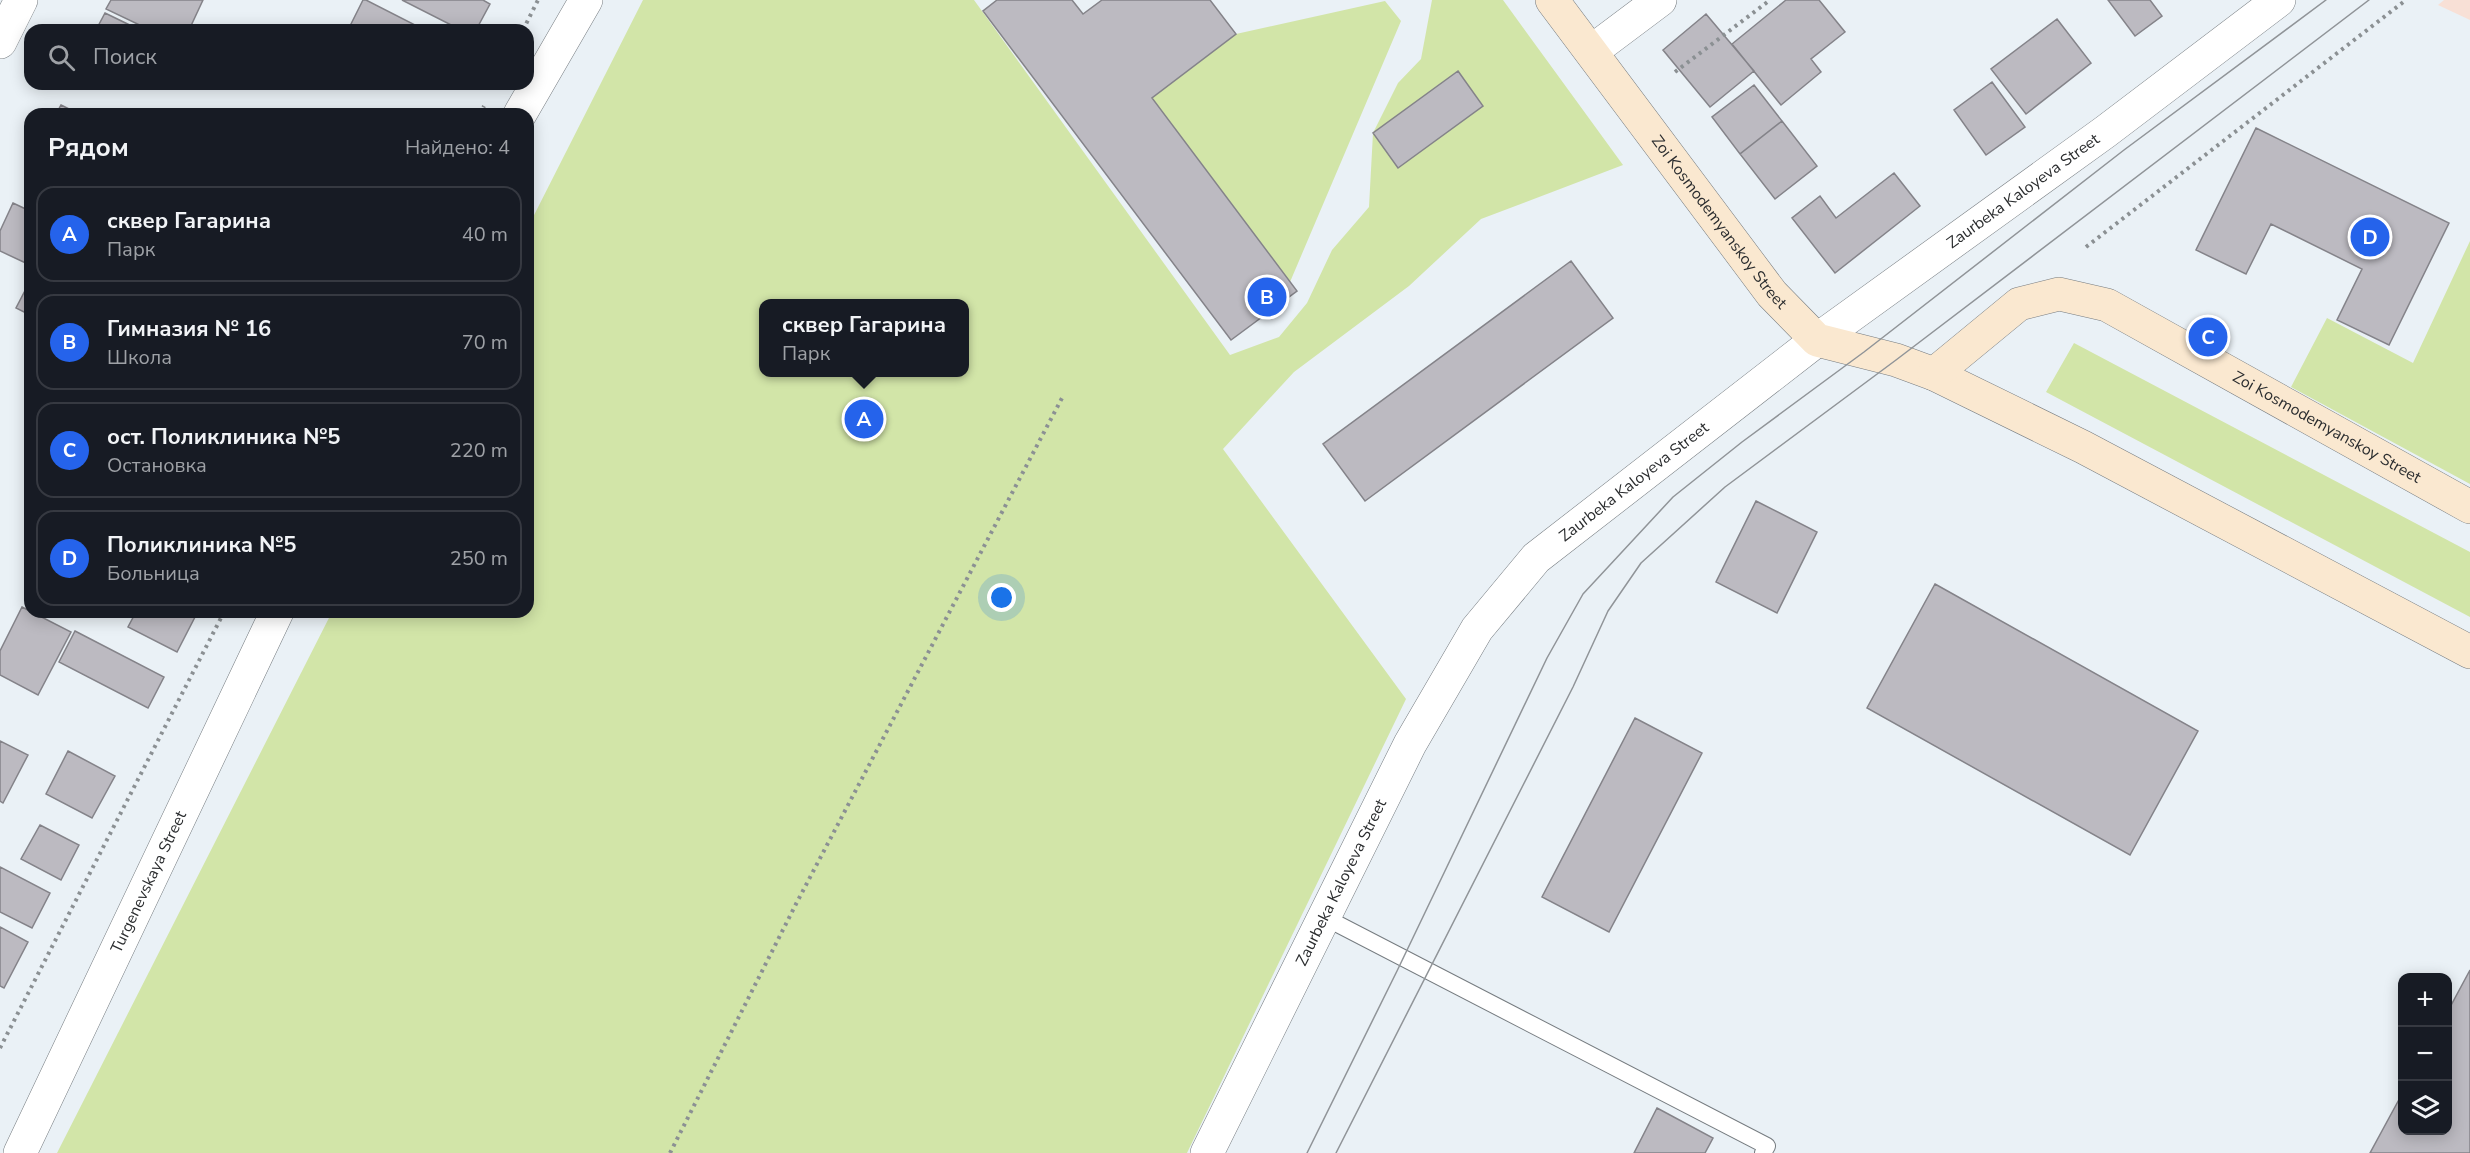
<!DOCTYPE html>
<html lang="ru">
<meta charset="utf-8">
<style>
:root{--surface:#171b24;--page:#242831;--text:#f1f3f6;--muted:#9ea1a6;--line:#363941;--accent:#2563eb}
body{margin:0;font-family:"Nunito Sans",sans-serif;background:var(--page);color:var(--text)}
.controls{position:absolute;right:18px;bottom:18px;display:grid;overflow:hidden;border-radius:12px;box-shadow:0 3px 15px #0003}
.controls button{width:54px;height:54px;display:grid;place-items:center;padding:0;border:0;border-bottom:2px solid var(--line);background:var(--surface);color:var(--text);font:30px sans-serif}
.you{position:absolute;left:1002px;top:598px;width:21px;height:21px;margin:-15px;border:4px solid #fff;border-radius:50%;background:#1a73e8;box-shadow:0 0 0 9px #1a73e833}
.badge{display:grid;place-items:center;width:39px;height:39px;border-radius:50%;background:var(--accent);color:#fff;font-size:20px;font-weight:700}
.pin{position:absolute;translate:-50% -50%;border:3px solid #fff;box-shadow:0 2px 6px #0006}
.popup{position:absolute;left:759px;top:299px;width:210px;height:78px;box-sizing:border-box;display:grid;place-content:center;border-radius:12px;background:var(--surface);filter:drop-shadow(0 2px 4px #0005);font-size:20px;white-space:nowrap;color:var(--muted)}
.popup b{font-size:22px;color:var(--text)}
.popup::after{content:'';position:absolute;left:50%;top:100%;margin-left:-12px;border:12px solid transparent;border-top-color:var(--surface)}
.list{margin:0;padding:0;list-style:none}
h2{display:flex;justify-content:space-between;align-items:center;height:78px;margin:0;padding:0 24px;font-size:26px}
h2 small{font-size:20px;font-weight:400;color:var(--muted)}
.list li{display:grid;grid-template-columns:39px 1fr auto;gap:18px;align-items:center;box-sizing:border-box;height:96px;margin:0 12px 12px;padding:0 12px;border:2px solid var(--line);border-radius:18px}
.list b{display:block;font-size:22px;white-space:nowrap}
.list p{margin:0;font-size:20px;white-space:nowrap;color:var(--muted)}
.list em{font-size:20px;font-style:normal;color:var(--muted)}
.icon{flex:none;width:33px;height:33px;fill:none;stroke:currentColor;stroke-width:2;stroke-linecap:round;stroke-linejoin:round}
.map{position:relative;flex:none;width:2470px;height:1153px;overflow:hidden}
.search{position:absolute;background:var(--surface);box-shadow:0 3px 15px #0003;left:24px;top:24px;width:510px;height:66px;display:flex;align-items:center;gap:15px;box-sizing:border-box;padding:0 21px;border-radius:18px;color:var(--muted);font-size:22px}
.panel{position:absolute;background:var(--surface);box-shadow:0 3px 15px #0003;left:24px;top:108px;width:510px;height:510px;border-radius:18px}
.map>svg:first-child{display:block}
.commercial{fill:#f8e0d6}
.green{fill:#d2e5a8;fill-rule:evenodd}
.building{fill:#bcbac1;stroke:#848389;stroke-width:1.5}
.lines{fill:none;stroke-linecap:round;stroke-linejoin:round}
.lane-casing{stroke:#767c80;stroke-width:18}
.street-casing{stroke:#767c80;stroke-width:34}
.secondary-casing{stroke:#767c80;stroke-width:34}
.path{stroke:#8b9093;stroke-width:4;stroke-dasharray:3 4.5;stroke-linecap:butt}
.lane{stroke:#fff;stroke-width:16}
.street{stroke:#fff;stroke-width:33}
.secondary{stroke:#fae8d0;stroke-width:33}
.tram{stroke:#909498;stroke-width:1.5}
.labels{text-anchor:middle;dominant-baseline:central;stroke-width:4.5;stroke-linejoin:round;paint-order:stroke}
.street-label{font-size:16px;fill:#2b2d2f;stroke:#eaf1f6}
</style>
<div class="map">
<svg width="2470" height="1153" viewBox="0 0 2470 1153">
<rect width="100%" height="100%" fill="#eaf1f6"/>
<!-- commercial -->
<path class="commercial" d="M2444,0H2470V20L2438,5Z"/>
<!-- green -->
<path class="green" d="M643,0H974L1230,355L1279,337L1307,303L1332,250L1369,207L1373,133L1398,83L1421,59L1432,0H1503L1623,165L1481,219L1409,286L1294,372L1223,449L1406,699L1187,1153H57L332,612H528V227ZM764,304H964V372H764Z
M1385,1L1401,21L1290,282L1152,98L1236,34Z
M2470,241V484L2291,387L2327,318L2413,363Z
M2074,343L2470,552V617L2046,392Z"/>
<!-- building -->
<path class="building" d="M111,0H203L189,30H150L106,9Z
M363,0H366L421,28L420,30H348Z
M402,0H483L490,4L476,30H461Z
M997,0H1072L1083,14L1102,0H1210L1236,34L1152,98L1297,291L1231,340L983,11Z
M1786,0H1819L1845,32L1811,59L1821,72L1781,105L1732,44Z
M2108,0H2150L2162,16L2135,36Z
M105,13L140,30H96Z
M1706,14L1754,71L1710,107L1663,50Z
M2057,19L2091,63L2026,114L1991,69Z
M1458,71L1483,106L1398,168L1373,133Z
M1992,82L2025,127L1986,155L1954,110Z
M1754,85L1782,121L1740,154L1712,117Z
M61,105L79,114H56Z
M1782,121L1817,166L1775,199L1740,154Z
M2256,128L2449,223L2389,345L2337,320L2362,269L2271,224L2246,274L2196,250Z
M1894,173L1920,206L1835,273L1792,218L1820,196L1836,218Z
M13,203L30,211V265L0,251V231Z
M1571,261L1613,318L1365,501L1323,444Z
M30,281V315L16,308Z
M1756,501L1817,532L1777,613L1716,582Z
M1935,584L2198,731L2130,855L1867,708Z
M22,607L71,632L38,695L0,675V651Z
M136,612H190L196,615L177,652L128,627Z
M75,631L164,677L148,708L59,662Z
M1635,718L1702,753L1609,932L1542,897Z
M0,741L28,755L3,803L0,801Z
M68,751L115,776L92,818L46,794Z
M40,825L79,845L61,880L21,859Z
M0,867L50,893L32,928L0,912Z
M0,927L28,942L4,988L0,986Z
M2470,970V1153H2370L2402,1094V1130H2448V1011Z
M1657,1108L1713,1138L1705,1153H1634Z"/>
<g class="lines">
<defs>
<path id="lane" d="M1324,917L1767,1146L1763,1153"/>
<g id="street">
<path d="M0,42L21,0"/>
<path d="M1592,51L1660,0"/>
<path d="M520,114L586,0"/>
<path id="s1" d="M20,1153L277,612"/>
<path id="s2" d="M1207,1153L1410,744L1477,629L1536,558L1817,340L2105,132L2279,0"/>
</g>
<g id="secondary">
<path id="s3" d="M1552,0L1772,294L1817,340L1896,360L1934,374L2083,447L2470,652"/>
<path id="s4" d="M1934,374L2019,304L2059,294L2107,305L2470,507"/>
</g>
</defs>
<!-- lane casing -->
<use href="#lane" class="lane-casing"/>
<!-- street casing -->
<use href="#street" class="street-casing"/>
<!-- secondary casing -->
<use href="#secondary" class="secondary-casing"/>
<!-- path -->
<path class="path" d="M523,30L538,0
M1675,72L1770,0
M480,114L484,106
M2086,247L2406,0
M0,1048L224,612
M670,1153L796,904L1062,398"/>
<!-- lane -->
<use href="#lane" class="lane"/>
<!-- street -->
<use href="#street" class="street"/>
<!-- secondary -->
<use href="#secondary" class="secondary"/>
<!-- tram -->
<path class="tram" d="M1307,1153L1397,971L1547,658L1583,594L1673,497L1742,442L1864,352L2124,150L2326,0
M1336,1153L1573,687L1608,611L1641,563L1725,487L1896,360L2369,0"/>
</g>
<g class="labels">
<!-- street labels -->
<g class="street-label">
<text stroke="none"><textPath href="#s2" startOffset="1292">Zaurbeka Kaloyeva Street</textPath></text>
<text stroke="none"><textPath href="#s3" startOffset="278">Zoi Kosmodemyanskoy Street</textPath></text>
<text stroke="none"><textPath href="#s4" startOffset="452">Zoi Kosmodemyanskoy Street</textPath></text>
<text stroke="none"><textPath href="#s2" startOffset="806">Zaurbeka Kaloyeva Street</textPath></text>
<text stroke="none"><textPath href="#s1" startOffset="300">Turgenevskaya Street</textPath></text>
<text stroke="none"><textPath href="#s2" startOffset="302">Zaurbeka Kaloyeva Street</textPath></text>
</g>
</g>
</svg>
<div class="controls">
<button>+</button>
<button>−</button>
<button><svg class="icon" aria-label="layers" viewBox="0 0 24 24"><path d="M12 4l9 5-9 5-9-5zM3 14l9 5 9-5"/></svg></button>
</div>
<div class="you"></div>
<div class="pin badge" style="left:864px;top:419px">A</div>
<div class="popup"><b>сквер Гагарина</b>Парк</div>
<div class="pin badge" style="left:1267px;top:297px">B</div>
<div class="pin badge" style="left:2208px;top:337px">C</div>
<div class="pin badge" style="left:2370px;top:237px">D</div>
<div class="search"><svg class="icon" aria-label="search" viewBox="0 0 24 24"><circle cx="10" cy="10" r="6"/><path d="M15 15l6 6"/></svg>Поиск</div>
<section class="panel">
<h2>Рядом<small>Найдено: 4</small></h2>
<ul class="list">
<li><span class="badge">A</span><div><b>сквер Гагарина</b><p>Парк</p></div><em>40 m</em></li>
<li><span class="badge">B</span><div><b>Гимназия № 16</b><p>Школа</p></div><em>70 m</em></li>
<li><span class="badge">C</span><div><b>ост. Поликлиника №5</b><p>Остановка</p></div><em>220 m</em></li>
<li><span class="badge">D</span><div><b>Поликлиника №5</b><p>Больница</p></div><em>250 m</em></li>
</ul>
</section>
</div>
